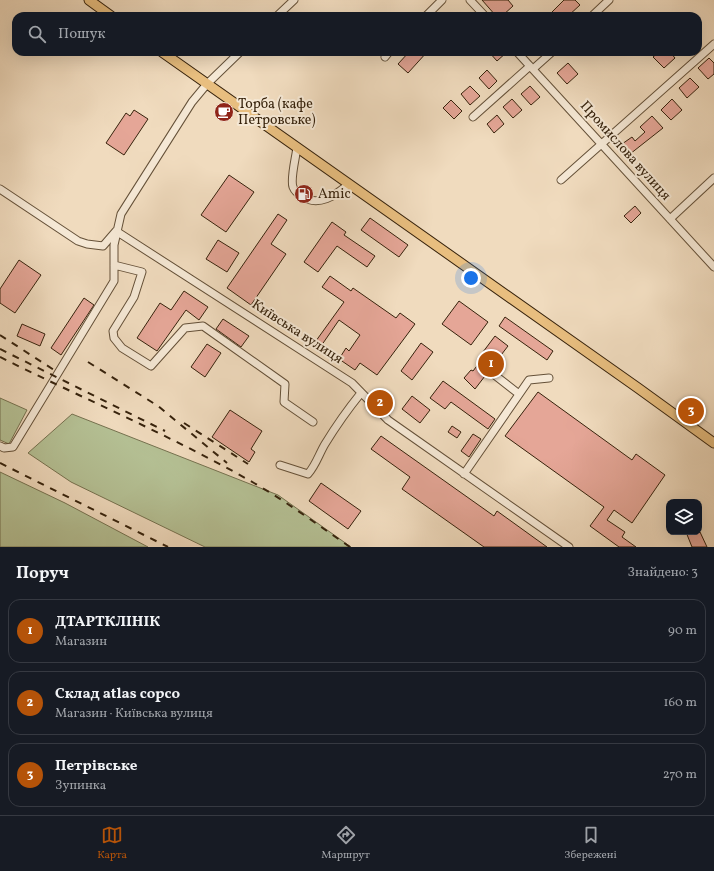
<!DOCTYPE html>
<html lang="uk">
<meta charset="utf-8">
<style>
:root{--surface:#171b24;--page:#20242c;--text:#f1f3f6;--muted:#9ea1a6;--line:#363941;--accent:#b45309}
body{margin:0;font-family:Vollkorn,serif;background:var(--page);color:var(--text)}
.controls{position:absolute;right:12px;bottom:12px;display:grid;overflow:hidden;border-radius:8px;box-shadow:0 4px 16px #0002}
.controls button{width:36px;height:36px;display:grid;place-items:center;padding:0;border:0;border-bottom:1px solid var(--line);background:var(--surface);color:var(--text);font:20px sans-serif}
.you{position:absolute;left:471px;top:278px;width:14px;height:14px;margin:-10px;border:3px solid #fff;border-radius:50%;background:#1a73e8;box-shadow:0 0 0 6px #1a73e833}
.badge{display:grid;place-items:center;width:26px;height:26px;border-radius:50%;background:var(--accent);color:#fff;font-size:13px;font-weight:700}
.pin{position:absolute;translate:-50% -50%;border:2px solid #fff;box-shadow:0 1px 4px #0006}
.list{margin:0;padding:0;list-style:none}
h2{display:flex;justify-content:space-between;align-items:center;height:52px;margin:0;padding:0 16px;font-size:17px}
h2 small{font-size:13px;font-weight:400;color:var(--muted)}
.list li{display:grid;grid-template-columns:26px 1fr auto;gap:12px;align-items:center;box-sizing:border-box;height:64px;margin:0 8px 8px;padding:0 8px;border:1px solid var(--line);border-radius:12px}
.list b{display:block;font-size:15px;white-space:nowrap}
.list p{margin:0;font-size:13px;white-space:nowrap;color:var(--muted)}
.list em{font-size:13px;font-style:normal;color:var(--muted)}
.icon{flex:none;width:22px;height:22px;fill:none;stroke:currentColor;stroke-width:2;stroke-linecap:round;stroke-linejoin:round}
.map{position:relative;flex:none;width:714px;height:547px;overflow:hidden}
.search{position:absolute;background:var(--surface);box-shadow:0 4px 16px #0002;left:12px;right:12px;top:12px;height:44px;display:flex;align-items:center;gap:10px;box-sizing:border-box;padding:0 14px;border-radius:12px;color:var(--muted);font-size:15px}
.sheet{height:268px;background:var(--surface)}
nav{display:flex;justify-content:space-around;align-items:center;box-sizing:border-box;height:56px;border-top:1px solid var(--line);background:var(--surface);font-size:11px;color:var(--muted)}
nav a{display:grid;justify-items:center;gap:2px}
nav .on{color:var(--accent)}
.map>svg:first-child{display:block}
.green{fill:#b5c195;stroke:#767250}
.building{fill:#e5a697;stroke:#36220c}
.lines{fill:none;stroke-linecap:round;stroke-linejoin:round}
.minor-casing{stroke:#645038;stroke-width:9}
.major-casing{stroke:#36220c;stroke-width:11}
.minor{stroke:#f5e8d5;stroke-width:7}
.major{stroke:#e8be7f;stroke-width:9}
.rail{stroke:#36220c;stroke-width:2;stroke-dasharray:7 7;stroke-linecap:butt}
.labels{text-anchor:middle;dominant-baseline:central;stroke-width:4;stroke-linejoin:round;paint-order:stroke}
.poi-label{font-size:14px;fill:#36220c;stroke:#f5e8d5;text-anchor:start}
.street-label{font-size:14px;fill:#36220c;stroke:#f5e8d5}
</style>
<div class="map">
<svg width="714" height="547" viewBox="0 0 714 547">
<rect width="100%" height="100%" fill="#f0dbbe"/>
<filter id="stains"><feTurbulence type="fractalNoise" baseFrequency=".005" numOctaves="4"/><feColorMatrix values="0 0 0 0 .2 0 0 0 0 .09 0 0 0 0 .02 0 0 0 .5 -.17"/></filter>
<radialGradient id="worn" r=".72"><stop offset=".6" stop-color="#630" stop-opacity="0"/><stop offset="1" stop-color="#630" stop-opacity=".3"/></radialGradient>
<!-- green -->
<path class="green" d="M0,398L27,410L9,444L0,440Z
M72,414L278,495L351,547H205L71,482L28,453Z
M0,472L65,503L148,547H0Z"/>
<!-- building -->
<path class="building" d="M482,0H508L513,6L502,16H496Z
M564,0H575L580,5L568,16H548Z
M409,52H427L408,73L398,64Z
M489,52H507L497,61Z
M659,52H670L675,58L664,68L653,57Z
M709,58L714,63V74L708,79L698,68Z
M568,63L578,74L567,84L557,73Z
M487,70L497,81L489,89L479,78Z
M690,78L699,87L687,98L679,88Z
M470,86L480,96L470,105L461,94Z
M530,86L540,97L531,105L521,94Z
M512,99L522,110L513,118L503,107Z
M672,99L682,110L671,120L661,110Z
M451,100L462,111L454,119L443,108Z
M134,110L148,119L124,155L106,143L126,113L130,116Z
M497,115L504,124L494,133L487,124Z
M652,116L663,128L630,154L622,144L632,137L635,141L645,132L640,127Z
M229,175L254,192L226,232L201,215Z
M635,206L641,213L631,223L624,216Z
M278,214L287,220L271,244L286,254L251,305L227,288Z
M370,218L408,245L399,257L361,230Z
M332,222L346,232L344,235L375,256L367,267L337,246L318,272L304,262Z
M218,240L239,253L227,272L206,259Z
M19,260L41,275L15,313L0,303V289Z
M330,276L351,291L353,288L396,318L400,313L415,324L377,375L360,363L355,370L339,359L346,348L349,351L360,335L339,320L319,349L313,345L344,302L322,287Z
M184,291L208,307L199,320L186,310L157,351L137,338L160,303L171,310Z
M84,298L94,305L61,355L51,348Z
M459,301L488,322L471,345L442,324Z
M505,317L553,351L547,360L499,326Z
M223,319L249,336L241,347L216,329Z
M22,324L45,334L40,346L17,336Z
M495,336L508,346L475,389L464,378L471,370L473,371L483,358L480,356Z
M421,343L433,352L412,380L401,371Z
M207,344L221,353L205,377L191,367Z
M443,381L495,419L488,429L451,402L445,409L430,398Z
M538,392L632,460L636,454L665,475L632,523L614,510L607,520L625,532L622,537L636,547H619L590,526L604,507L505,436Z
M412,396L430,410L420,423L402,409Z
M230,410L262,431L251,449L255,452L249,462L212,437Z
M452,426L461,432L457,438L448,432Z
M473,434L481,439L469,457L461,451Z
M381,436L494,516L497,511L547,547H484L402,489L410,477L371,449Z
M321,483L361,511L348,529L309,501Z
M686,532H700L707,547H692Z"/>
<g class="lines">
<defs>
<path id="minor" d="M470,0L485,16
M277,16L294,0
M426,16L442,0
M592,16L609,0
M517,52L714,267
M385,57L389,52
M533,69L552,52
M473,117L530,66
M297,147C296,157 290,179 293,187C295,192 298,194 302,196C318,208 336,195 349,184
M561,180L714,44
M0,189L78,241L87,244L103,246L116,231
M670,219L714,178
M116,231L352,383L388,420L569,547
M114,265L142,272L134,297L113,331L114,338L122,348L151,366L185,328L203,326L285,384L284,402L313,422
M492,373L519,394
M0,446L4,448L13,447L114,281V245L121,214L192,102L207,84L240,52
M280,465L308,474C316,465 319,454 325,444C336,426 348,409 361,393
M464,474L529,380L549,378"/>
<path id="major" d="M89,0L111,16
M162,52L638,388L714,443"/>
</defs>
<!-- minor casing -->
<use href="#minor" class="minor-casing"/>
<!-- major casing -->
<use href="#major" class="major-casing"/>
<!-- minor -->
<use href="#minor" class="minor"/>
<!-- major -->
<use href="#major" class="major"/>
<!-- rail -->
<path class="rail" d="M0,335L54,370
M0,349L165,431
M0,357C84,399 172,436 254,483C287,502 318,525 350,547
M88,362L158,406L227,463
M184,423L248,464
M0,463L168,547"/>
</g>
<!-- icons -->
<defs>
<symbol id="cafe-disc" viewBox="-11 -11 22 22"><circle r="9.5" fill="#8f2418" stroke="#f5e8d5"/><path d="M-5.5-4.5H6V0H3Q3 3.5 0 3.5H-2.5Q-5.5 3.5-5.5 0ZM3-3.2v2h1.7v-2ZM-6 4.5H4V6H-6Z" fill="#fff"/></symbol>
<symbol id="fuel-disc" viewBox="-11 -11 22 22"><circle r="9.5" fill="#8f2418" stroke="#f5e8d5"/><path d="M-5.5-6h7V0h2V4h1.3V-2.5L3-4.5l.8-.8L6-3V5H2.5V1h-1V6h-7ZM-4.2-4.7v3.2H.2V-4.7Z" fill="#fff"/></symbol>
</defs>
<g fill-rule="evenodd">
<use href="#cafe-disc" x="213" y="101" width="22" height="22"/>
<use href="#fuel-disc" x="293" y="183" width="22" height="22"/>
</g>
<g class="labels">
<!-- poi labels -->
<g class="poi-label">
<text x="238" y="104">Торба (кафе<tspan x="238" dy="16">Петровське)</tspan></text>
<text x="318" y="194">Amic</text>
</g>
<!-- street labels -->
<g class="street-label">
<text transform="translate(625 151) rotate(48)">Промислова вулиця</text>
<text transform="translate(297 332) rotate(33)">Київська вулиця</text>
</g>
</g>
<rect width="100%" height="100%" filter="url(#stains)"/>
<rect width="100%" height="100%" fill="url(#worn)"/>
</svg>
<div class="controls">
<button><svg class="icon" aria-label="layers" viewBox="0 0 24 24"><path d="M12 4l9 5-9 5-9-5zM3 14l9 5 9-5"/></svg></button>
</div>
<div class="you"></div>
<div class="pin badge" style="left:491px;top:364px">1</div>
<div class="pin badge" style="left:380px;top:403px">2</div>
<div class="pin badge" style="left:691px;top:411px">3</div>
<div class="search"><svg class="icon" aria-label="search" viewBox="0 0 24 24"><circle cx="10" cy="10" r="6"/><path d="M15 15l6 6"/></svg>Пошук</div>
</div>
<section class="sheet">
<h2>Поруч<small>Знайдено: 3</small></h2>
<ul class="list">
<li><span class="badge">1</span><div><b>ДТАРТКЛІНІК</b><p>Магазин</p></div><em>90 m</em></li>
<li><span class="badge">2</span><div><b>Склад atlas copco</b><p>Магазин · Київська вулиця</p></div><em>160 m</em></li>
<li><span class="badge">3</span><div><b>Петрівське</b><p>Зупинка</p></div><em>270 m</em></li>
</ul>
</section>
<nav>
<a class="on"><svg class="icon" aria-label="map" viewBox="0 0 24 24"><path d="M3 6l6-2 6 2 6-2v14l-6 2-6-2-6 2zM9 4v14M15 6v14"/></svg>Карта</a>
<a><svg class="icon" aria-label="directions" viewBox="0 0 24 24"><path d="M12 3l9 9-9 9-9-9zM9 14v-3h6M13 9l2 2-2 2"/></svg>Маршрут</a>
<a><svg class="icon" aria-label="saved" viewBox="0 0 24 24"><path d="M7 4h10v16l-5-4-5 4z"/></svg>Збережені</a>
</nav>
